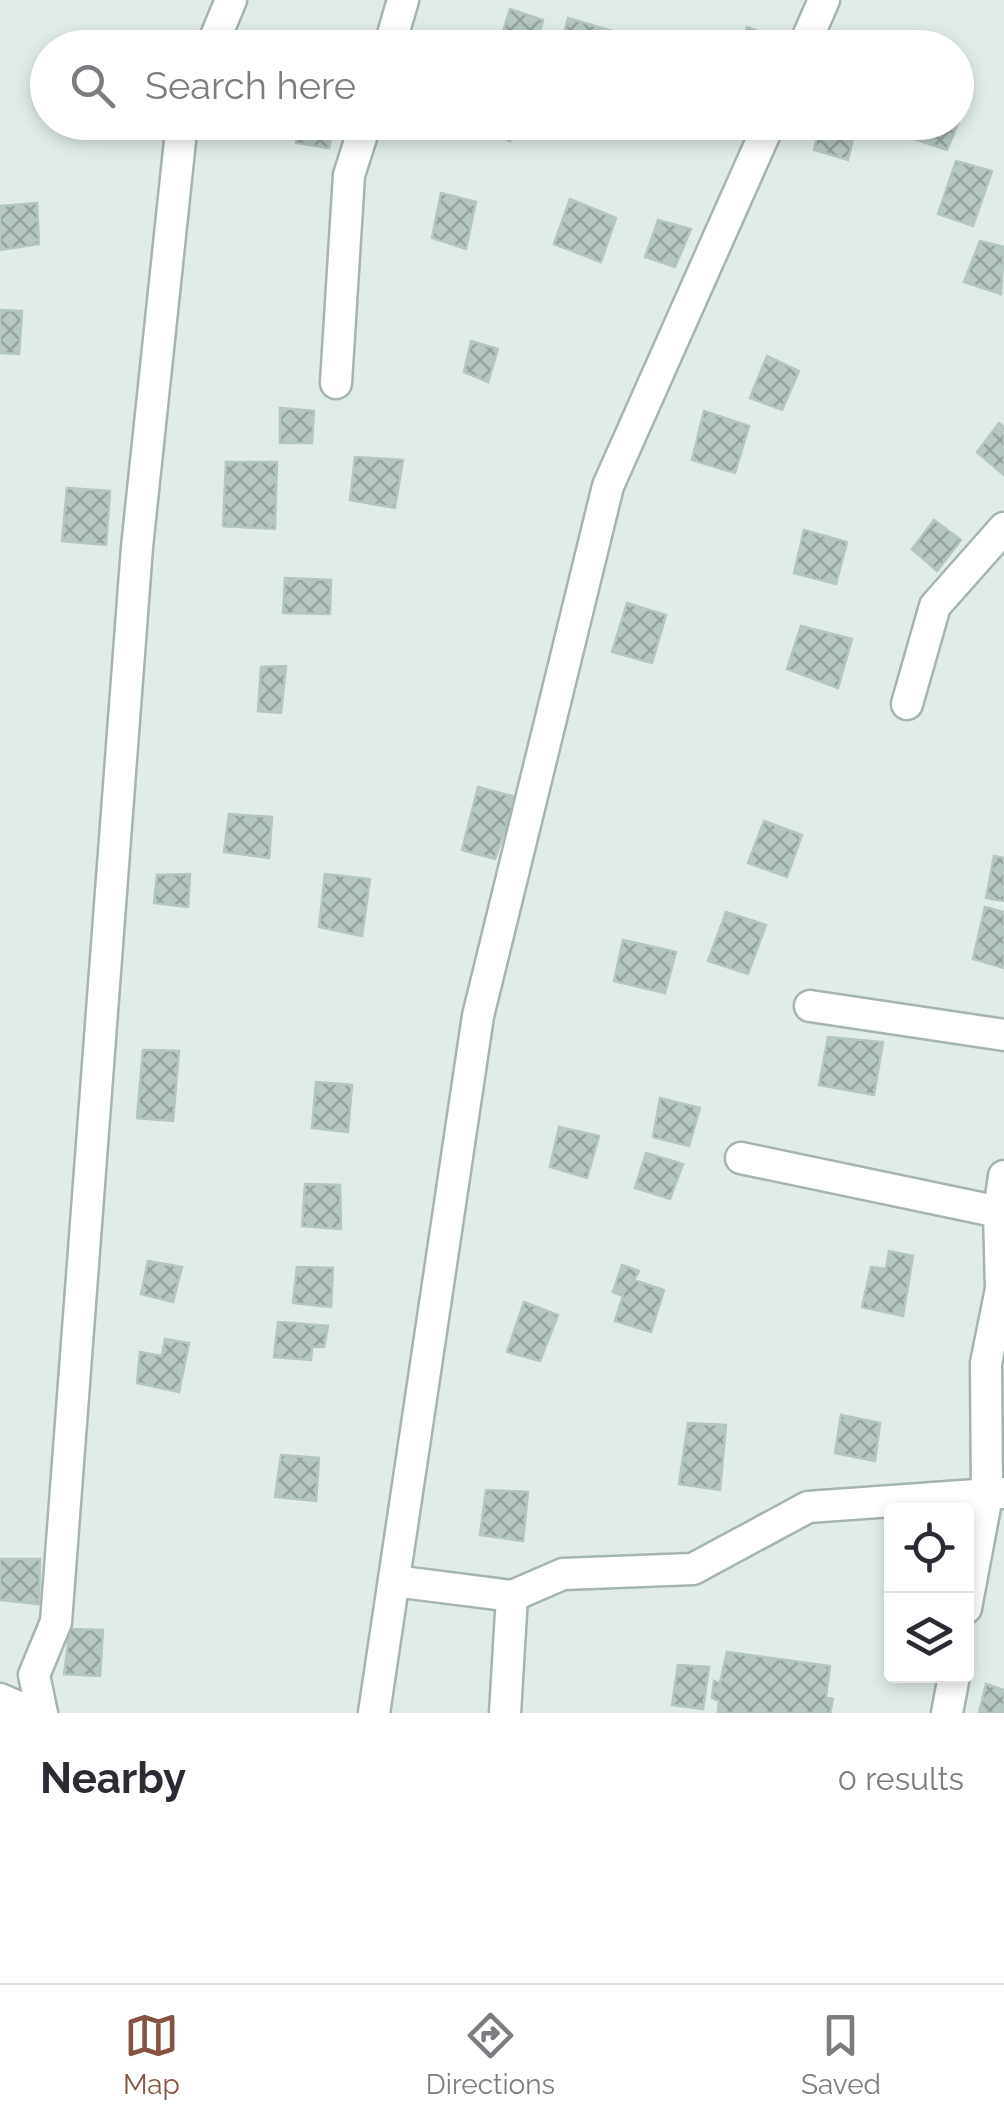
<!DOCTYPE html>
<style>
:root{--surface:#fff;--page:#f2f2f3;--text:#2b2b33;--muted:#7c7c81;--line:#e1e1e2;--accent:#865243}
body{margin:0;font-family:Raleway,sans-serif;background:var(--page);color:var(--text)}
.controls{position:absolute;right:30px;bottom:30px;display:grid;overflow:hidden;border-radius:10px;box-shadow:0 5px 15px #0003}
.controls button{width:90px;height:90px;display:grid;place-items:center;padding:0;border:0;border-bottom:2px solid var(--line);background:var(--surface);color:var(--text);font:50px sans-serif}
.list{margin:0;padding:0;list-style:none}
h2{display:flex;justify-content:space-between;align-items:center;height:130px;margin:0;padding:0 40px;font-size:42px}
h2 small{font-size:32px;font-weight:400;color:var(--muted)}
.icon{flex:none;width:55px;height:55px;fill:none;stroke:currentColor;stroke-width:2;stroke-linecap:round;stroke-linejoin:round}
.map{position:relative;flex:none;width:1004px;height:1713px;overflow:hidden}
.search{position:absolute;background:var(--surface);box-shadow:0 5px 15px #0003;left:30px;right:30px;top:30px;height:110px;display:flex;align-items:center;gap:25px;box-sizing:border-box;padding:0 35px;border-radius:55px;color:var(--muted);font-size:38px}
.sheet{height:270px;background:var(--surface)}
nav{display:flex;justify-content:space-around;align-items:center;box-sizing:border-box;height:140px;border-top:2px solid var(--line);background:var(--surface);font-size:28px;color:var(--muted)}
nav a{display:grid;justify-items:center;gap:5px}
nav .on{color:var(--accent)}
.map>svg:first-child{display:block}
.building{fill:url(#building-cross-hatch);stroke:#b4c6bf;stroke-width:2.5}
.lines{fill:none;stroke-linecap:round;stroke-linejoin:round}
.minor-casing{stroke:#a4b4af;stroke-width:35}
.minor{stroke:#fff;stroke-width:30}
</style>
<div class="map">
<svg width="1004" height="1713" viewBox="0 0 1004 1713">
<defs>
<pattern id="building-cross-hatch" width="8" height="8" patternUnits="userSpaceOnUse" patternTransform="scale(2.5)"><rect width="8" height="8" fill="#b6c7c1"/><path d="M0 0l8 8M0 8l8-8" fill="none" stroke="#94a39e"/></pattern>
</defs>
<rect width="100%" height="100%" fill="#e1ece8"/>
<!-- building -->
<path class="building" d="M510,9L543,20L536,48H498Z
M568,18L616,32L612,48H560Z
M747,27L779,39L775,48H741Z
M956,98L967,101L947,150L899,134L903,122H956Z
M298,122H335L329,148L296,143Z
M472,122H517L510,141Z
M821,122H857L848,160L814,150Z
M956,161L992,171L973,226L938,214Z
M441,193L476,202L466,249L432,238Z
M570,199L616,218L601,262L554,244Z
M37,203L39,244L0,250V206Z
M658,220L691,229L675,267L645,257Z
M980,241L1004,247L1001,294L964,282Z
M0,310L22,311L19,354L0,353Z
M471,341L498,349L488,382L464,372Z
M767,356L799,371L782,410L750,398Z
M280,408L314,411L312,443H280Z
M704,411L749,426L735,473L692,460Z
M999,423L1004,427V475L977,452Z
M355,457L403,460L395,508L350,500Z
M226,462H277L275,529L223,526Z
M67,488L110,491L106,545L62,541Z
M934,520L961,540L937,571L912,549Z
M804,530L847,542L836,584L794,573Z
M285,578L331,580L330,614L283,613Z
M627,603L666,615L652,663L612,652Z
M801,626L852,639L838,688L787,669Z
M286,666L281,713L258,711L261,667Z
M478,787L516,797L495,859L462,850Z
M229,814L272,817L269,858L224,852Z
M764,821L802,835L787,877L748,863Z
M994,856L1004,858V901L986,898Z
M190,874L188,907L154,903L157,875Z
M325,874L370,879L362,936L319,927Z
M985,907L1004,912V968L973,959Z
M726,912L766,925L748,974L708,961Z
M623,940L676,952L665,993L614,981Z
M828,1037L883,1042L874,1095L819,1085Z
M143,1050L179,1051L173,1121L137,1118Z
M316,1082L352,1085L348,1132L312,1128Z
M660,1098L700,1108L689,1146L653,1137Z
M559,1127L599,1136L587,1178L550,1167Z
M646,1153L683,1164L670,1199L635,1188Z
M305,1184L340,1185L341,1229L302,1226Z
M889,1251L913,1256L903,1316L862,1307L871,1267L886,1269Z
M148,1261L182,1267L173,1302L141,1294Z
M622,1265L639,1271L634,1280L664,1290L651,1332L615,1321L623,1296L613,1292Z
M297,1267L333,1268L331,1307L293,1303Z
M524,1302L558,1315L540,1361L507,1352Z
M278,1322L328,1326L324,1347H312L311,1360L274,1357Z
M165,1339L189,1343L179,1392L137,1383L140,1352L162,1356Z
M841,1415L880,1423L875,1461L835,1453Z
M688,1423L726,1425L720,1490L679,1484Z
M281,1455L319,1458L316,1501L275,1497Z
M486,1490L528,1492L523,1541L480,1535Z
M0,1559H40L39,1604L0,1600Z
M70,1629L103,1630L100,1676L64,1674Z
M727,1652L830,1666L826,1697L833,1699L830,1713H718L719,1701L712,1698L714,1681L720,1683Z
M678,1665L709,1667L703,1709L672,1705Z
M986,1684L1004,1690V1713H979Z"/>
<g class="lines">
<defs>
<path id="minor" d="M211,48L231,0
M389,48L403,0
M803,48L824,0
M336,383L349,175L366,122
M907,704L935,606L1004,528
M810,1006L1004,1035
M741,1158L999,1212
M394,1581L512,1596L563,1574L693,1569L808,1507L1004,1493
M966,1608L987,1496L986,1363L1001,1289L999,1212L1004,1176
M0,1699L32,1713
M42,1713L34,1675L56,1622L137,547L182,122
M374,1713L478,1016L608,486L770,122
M505,1713L512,1596
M947,1713L954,1676"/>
</defs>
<!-- minor casing -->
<use href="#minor" class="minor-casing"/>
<!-- minor -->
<use href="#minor" class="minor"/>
</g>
</svg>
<div class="controls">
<button><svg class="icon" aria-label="locate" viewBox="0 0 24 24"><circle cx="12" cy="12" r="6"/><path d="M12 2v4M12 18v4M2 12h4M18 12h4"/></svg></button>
<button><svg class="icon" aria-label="layers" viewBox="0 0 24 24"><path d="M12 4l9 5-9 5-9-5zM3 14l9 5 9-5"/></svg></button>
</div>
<div class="search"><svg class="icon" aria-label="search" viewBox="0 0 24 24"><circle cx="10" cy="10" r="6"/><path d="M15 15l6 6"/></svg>Search here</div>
</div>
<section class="sheet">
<h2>Nearby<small>0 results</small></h2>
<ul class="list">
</ul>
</section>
<nav>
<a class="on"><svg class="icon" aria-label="map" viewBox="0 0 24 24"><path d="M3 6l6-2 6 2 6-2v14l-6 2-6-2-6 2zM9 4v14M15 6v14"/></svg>Map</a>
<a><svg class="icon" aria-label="directions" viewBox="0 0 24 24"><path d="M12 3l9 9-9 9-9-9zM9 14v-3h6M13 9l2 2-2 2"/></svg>Directions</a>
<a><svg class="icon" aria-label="saved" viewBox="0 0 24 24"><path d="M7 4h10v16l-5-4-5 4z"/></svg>Saved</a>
</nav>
